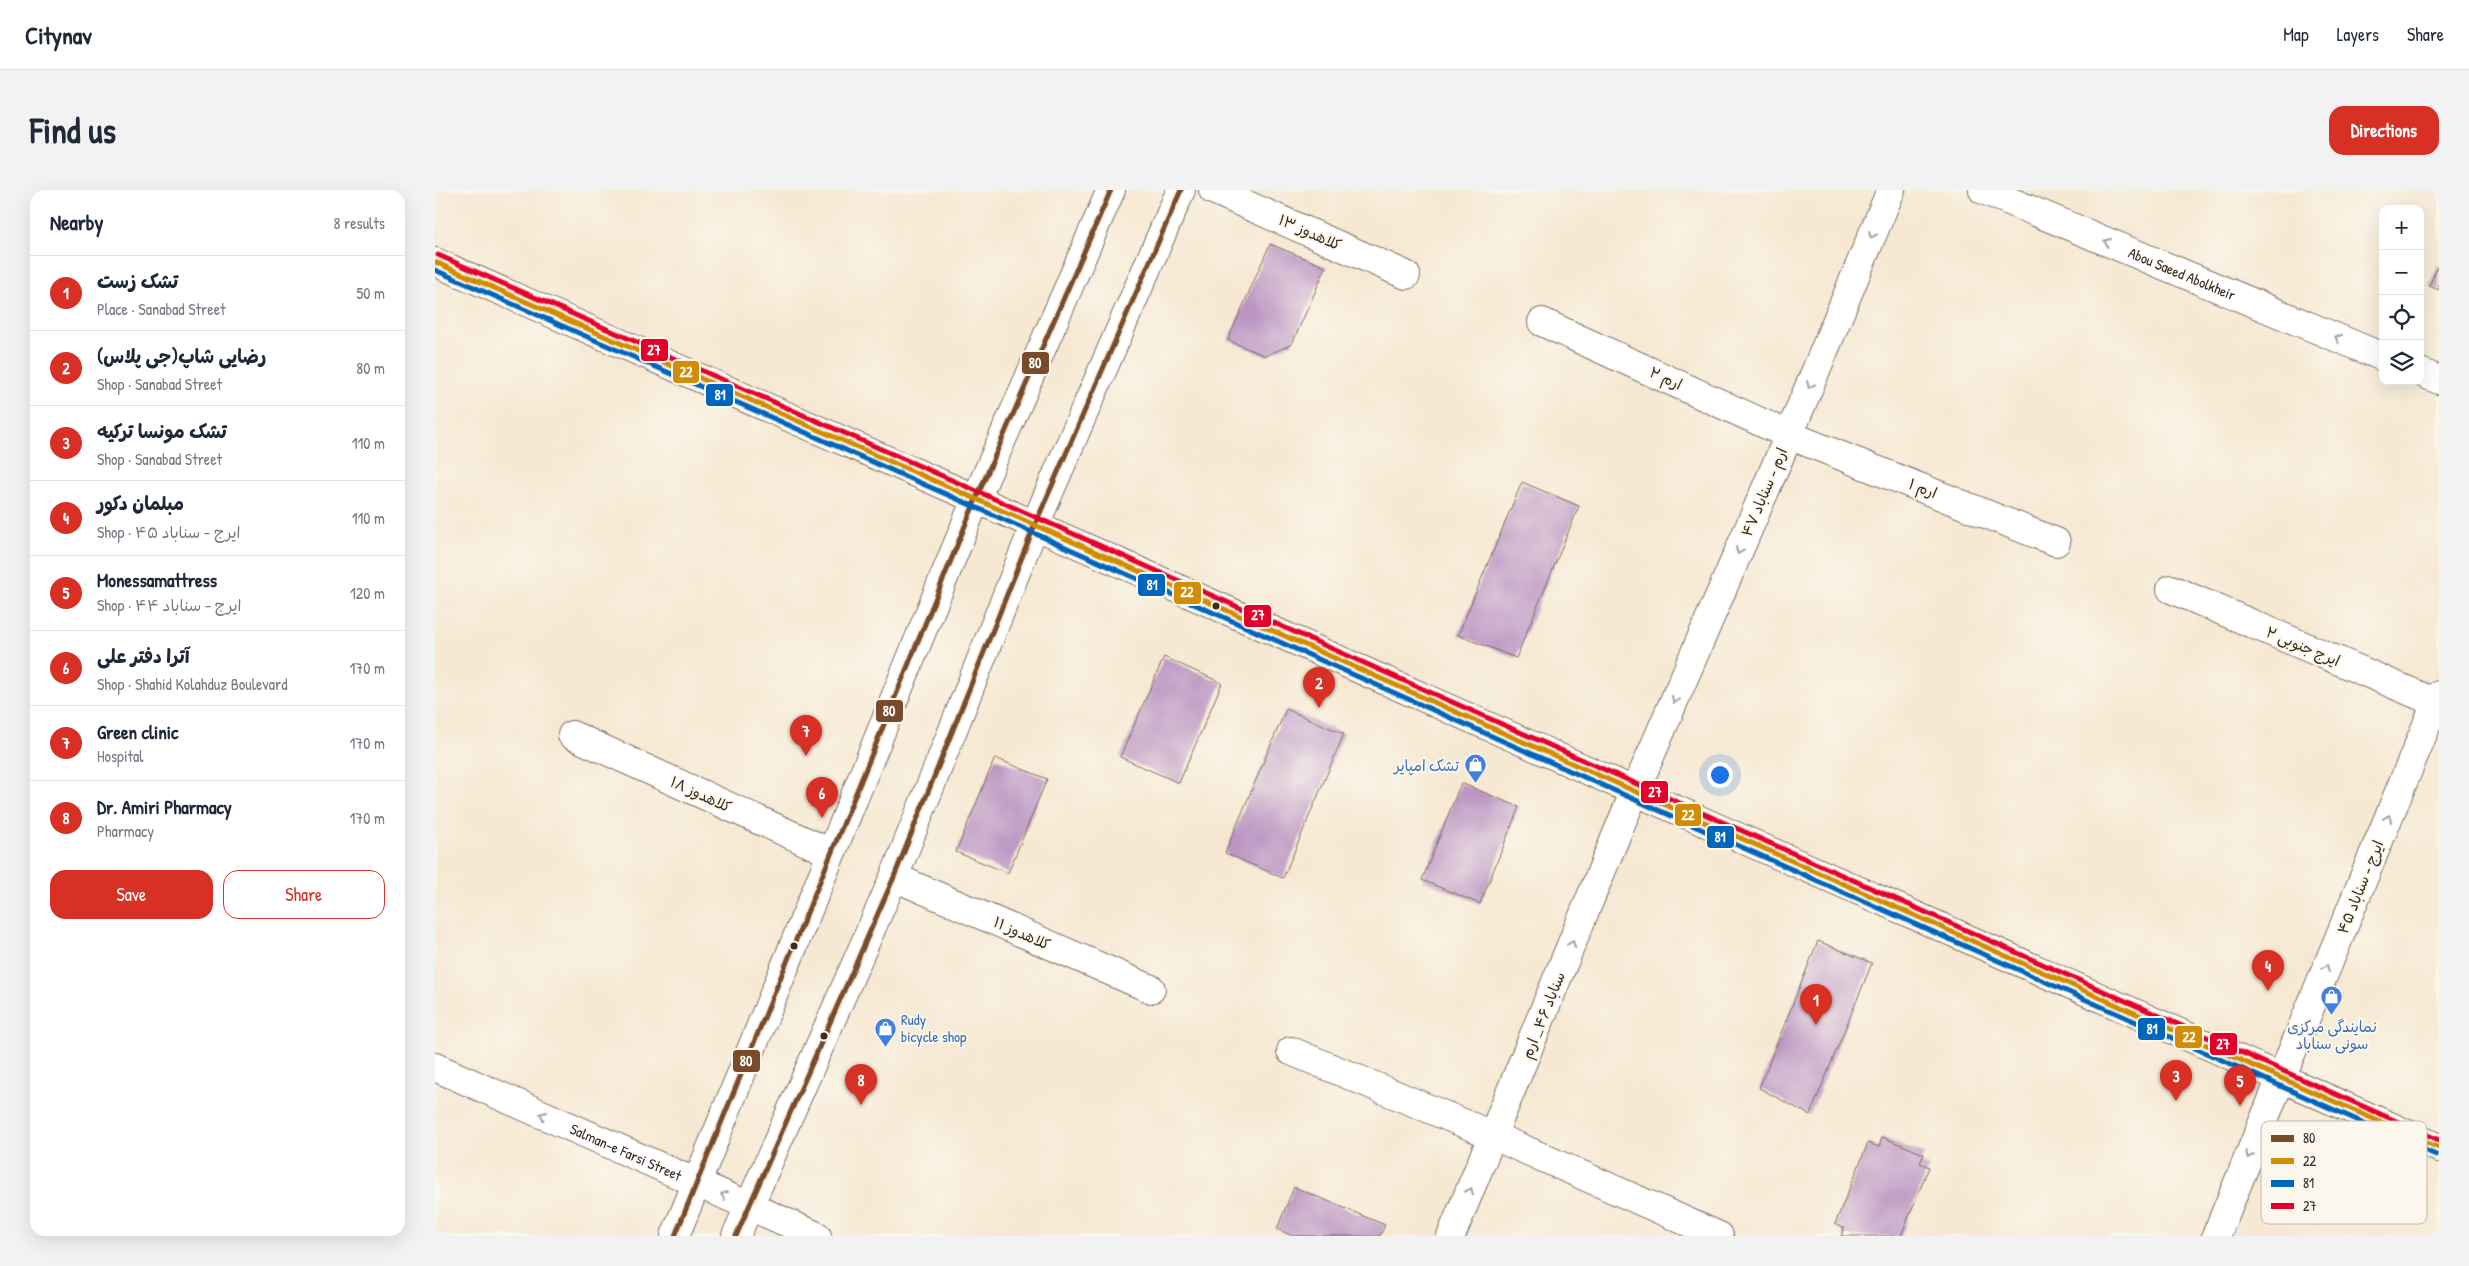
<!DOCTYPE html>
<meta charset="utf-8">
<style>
:root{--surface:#fff;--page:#f2f2f3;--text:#1f2937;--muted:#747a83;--line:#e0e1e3;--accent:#d93025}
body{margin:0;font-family:"Patrick Hand","Playpen Sans Arabic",sans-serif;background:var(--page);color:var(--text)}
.controls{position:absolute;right:15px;top:15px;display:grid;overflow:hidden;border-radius:10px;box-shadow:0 5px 20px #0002}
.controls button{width:45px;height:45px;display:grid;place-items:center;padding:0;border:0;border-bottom:1px solid var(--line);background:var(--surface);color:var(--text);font:25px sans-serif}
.you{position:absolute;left:1284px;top:584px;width:18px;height:18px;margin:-12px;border:4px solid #fff;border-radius:50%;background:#1a73e8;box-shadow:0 0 0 8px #1a73e833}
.badge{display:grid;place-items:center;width:32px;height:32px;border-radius:50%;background:var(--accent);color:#fff;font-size:16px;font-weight:700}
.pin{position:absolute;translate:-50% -41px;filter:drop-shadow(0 1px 2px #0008)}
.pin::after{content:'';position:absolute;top:26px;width:18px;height:15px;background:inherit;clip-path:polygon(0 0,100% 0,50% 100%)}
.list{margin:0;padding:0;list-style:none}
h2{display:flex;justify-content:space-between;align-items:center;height:65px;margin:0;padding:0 20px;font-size:21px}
h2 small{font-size:16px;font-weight:400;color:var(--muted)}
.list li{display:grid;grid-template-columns:32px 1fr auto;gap:15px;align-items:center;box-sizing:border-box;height:75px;padding:0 20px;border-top:1px solid var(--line)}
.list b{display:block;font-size:19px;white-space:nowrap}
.list p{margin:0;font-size:16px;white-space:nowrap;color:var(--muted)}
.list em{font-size:16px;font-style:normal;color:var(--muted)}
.actions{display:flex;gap:10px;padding:15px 20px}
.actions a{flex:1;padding:11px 0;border:1px solid var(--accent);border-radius:15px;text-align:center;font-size:18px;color:var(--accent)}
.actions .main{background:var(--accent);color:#fff}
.icon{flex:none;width:28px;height:28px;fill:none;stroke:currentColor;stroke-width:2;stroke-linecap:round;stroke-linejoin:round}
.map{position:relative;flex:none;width:2004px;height:1046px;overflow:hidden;border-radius:15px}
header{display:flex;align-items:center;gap:30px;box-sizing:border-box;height:70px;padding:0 25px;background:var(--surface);border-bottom:1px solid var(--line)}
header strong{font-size:24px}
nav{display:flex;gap:28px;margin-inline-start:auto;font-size:18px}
.intro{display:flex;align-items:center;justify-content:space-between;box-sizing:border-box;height:120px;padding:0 30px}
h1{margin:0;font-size:35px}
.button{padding:12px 22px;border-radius:15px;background:var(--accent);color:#fff;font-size:18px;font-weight:700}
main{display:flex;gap:30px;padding:0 30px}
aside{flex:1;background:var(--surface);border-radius:15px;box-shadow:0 5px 20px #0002}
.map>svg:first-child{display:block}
.building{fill:#bc96c3}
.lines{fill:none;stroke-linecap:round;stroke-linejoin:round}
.minor-casing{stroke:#7c6c5d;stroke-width:30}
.major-casing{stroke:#7c6c5d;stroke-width:30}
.minor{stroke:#fff;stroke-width:28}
.major{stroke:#fff;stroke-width:28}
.bus-1-casing{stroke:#fbf7ec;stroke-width:9}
.bus-2-casing{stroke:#fbf7ec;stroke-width:9}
.bus-3-casing{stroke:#fbf7ec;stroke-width:9}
.bus-4-casing{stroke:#fbf7ec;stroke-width:9}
.bus-1{stroke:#7a4b2a;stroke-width:5}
.bus-2{stroke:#d18d06;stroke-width:5}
.bus-3{stroke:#0065bd;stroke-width:5}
.bus-4{stroke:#e4002b;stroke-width:5}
.oneway{stroke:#a79f9a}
.bus-dot{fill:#3b2a1e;stroke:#fbf7ec;stroke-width:2}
.labels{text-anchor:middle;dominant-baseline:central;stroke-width:4;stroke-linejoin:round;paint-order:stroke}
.street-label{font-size:15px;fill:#3b2a1e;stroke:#fbf7ec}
.shop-label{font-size:15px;fill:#366cbe;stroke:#fbf7ec;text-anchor:end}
.key{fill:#fbf7ec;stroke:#c1baae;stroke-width:1}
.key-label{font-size:14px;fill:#3b2a1e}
.line-badge{stroke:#fbf7ec;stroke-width:2}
.badge-label{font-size:14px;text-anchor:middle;font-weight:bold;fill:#fff}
</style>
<header>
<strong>Citynav</strong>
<nav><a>Map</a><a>Layers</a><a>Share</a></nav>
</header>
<div class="intro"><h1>Find us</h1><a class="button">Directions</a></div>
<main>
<aside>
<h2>Nearby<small>8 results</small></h2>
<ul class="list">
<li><span class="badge">1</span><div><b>تشک زست</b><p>Place · Sanabad Street</p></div><em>50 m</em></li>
<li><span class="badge">2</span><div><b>رضایی شاپ(جی پلاس)</b><p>Shop · Sanabad Street</p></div><em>80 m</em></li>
<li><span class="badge">3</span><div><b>تشک مونسا ترکیه</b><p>Shop · Sanabad Street</p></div><em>110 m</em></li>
<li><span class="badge">4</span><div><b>مبلمان دكور</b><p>Shop · ایرج - سناباد ۴۵</p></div><em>110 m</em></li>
<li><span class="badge">5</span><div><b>Monessamattress</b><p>Shop · ایرج - سناباد ۴۴</p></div><em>120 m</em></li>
<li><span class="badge">6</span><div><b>آترا دفتر علی</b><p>Shop · Shahid Kolahduz Boulevard</p></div><em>170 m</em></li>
<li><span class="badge">7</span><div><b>Green clinic</b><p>Hospital</p></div><em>170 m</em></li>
<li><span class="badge">8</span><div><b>Dr. Amiri Pharmacy</b><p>Pharmacy</p></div><em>170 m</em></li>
</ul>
<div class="actions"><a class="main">Save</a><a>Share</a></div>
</aside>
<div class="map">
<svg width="2004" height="1046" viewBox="0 0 2004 1046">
<rect width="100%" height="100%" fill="#fbf7ec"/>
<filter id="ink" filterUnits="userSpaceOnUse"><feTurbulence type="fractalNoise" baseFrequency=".02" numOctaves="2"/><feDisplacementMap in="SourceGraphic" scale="10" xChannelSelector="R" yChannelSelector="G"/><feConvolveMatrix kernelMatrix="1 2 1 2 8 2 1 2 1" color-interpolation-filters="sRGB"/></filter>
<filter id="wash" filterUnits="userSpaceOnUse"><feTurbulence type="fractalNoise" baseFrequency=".0096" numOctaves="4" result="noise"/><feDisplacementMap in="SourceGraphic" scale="20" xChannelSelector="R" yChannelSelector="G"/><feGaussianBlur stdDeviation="1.12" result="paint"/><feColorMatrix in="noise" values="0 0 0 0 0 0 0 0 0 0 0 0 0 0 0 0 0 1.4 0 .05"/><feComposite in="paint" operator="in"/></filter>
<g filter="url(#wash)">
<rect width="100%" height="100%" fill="#f6e8d2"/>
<g id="blocks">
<!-- building -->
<path class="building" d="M835,54L891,77L857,154L830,166L793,150Z
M2004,73V100L1994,96Z
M1087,292L1144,316L1081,468L1023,445Z
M729,467L787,493L744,593L685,567Z
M851,519L909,544L848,688L790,663Z
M560,568L612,589L573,683L521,662Z
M1026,593L1084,617L1045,714L987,690Z
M1383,751L1437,773L1375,925L1324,898Z
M1447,947L1489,964L1485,973L1494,977L1466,1046H1406L1409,1038L1400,1034L1433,953L1444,957Z
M859,997L950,1035L945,1046H858L842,1039Z"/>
</g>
</g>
<g filter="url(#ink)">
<use href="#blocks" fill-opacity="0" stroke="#7c6c5d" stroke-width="1"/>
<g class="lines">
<defs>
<g id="minor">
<path d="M778,0L971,85"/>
<path id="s1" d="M1548,0L1948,167"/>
<path d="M1107,132L1354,245L1621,352"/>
<path d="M1985,182L2004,190"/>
<path d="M1736,399L2004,514"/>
<path d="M137,545L396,663"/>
<path d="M459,687L716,799"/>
<path d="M856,861L1059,946L1284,1046"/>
<path id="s2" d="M0,877L382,1046"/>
<path d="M1016,1046L1188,629L1354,245L1456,0"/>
<path d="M1781,1046L2004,505"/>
</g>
<path id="major" d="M0,72L541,309L2004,958
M240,1046L541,309L676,0
M301,1046L459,687L599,337L746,0"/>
</defs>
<!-- minor casing -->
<use href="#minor" class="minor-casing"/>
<!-- major casing -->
<use href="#major" class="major-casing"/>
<!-- minor -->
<use href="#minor" class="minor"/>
<!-- major -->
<use href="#major" class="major"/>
<defs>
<path id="bus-1" d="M240,1046L541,309L676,0
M301,1046L459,687L599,337L746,0"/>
<path id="bus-2" d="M0,72L541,309L2004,958"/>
<path id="bus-3" d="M0,80L538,316L2001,965"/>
<path id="bus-4" d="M3,65L544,302L2004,950"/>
</defs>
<!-- bus-1 casing -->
<use href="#bus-1" class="bus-1-casing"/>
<!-- bus-2 casing -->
<use href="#bus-2" class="bus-2-casing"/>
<!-- bus-3 casing -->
<use href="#bus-3" class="bus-3-casing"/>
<!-- bus-4 casing -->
<use href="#bus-4" class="bus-4-casing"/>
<!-- bus-1 -->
<use href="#bus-1" class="bus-1"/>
<!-- bus-2 -->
<use href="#bus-2" class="bus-2"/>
<!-- bus-3 -->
<use href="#bus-3" class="bus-3"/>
<!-- bus-4 -->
<use href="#bus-4" class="bus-4"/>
</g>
<!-- one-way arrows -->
<defs><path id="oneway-chevron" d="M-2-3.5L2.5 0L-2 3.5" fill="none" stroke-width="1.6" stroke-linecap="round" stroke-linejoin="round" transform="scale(1.25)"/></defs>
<g class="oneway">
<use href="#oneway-chevron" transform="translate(1437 45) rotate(113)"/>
<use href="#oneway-chevron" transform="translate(1672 52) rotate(-157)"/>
<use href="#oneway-chevron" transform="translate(1903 148) rotate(-157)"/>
<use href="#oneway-chevron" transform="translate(1375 195) rotate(113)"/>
<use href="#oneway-chevron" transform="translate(1304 361) rotate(113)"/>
<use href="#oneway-chevron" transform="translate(1240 510) rotate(113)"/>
<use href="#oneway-chevron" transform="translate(1953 628) rotate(-68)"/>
<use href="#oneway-chevron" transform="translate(1137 754) rotate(-68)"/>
<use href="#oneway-chevron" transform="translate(1891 778) rotate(-68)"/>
<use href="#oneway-chevron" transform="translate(108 925) rotate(-156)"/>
<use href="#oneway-chevron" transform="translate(1814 965) rotate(112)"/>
<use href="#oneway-chevron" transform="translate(1035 1001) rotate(-67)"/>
<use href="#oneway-chevron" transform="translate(289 1005) rotate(-156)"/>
</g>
</g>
<!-- icons -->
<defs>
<symbol id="shop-pin" viewBox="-11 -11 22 30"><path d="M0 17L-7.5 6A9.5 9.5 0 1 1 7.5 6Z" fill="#3f7fe0" stroke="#fbf7ec"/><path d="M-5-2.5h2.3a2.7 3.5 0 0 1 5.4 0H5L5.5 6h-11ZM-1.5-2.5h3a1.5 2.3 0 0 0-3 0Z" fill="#fff"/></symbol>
</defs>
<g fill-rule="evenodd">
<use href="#shop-pin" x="1028" y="562" width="25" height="34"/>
<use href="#shop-pin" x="1884" y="794" width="25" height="34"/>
<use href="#shop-pin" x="438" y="826" width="25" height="34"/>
</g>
<!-- markers -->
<g class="bus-dot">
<circle cx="781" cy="416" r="4.5"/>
<circle cx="359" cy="756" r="4.5"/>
<circle cx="389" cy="846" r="4.5"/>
</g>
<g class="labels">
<!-- street labels -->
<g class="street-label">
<text transform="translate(875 42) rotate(24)">کلاهدوز ۱۳</text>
<text stroke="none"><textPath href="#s1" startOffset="216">Abou Saeed Abolkheir</textPath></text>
<text transform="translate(1231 188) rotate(25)">ارم ۲</text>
<text transform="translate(1488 298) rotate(22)">ارم ۱</text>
<text transform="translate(1329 302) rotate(-67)">ارم - سناباد ۴۷</text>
<text transform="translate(1868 456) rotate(23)">ایرج جنوبی ۲</text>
<text transform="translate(266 604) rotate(25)">کلاهدوز ۱۸</text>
<text transform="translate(1925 697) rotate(-68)">ایرج - سناباد ۴۵</text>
<text transform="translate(587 743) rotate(24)">کلاهدوز ۱۱</text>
<text transform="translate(1108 825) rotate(-68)">سناباد ۴۶_ ارم</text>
<text stroke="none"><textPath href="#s2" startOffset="209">Salman-e Farsi Street</textPath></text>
</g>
<!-- shop labels -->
<g class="shop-label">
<text x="1024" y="575">تشک امپایر</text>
<text x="466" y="829" text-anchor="start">Rudy<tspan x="466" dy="17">bicycle shop</tspan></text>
<text x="1897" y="836" text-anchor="middle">نمایندگی مرکزی<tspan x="1897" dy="17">سونی سناباد</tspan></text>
</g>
</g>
<!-- legend -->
<rect x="1826" y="931" width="166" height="103" rx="8" class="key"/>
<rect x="1836" y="945" width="23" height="7" fill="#7a4b2a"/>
<rect x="1836" y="968" width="23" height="6" fill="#d18d06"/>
<rect x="1836" y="990" width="23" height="7" fill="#0065bd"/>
<rect x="1836" y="1013" width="23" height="6" fill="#e4002b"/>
<g class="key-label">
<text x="1868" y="953">80</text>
<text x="1868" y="976">22</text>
<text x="1868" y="998">81</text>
<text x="1868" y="1021">27</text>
</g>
<g class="line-badge">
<rect x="205" y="148" width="29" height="24" rx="5" fill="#e4002b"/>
<rect x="586" y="161" width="29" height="24" rx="5" fill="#7a4b2a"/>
<rect x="237" y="170" width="28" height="24" rx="5" fill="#d18d06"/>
<rect x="270" y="193" width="29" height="24" rx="5" fill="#0065bd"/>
<rect x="702" y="383" width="29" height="24" rx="5" fill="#0065bd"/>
<rect x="738" y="391" width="29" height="24" rx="5" fill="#d18d06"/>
<rect x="808" y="414" width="29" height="24" rx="5" fill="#e4002b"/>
<rect x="440" y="509" width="29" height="24" rx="5" fill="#7a4b2a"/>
<rect x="1205" y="590" width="29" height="24" rx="5" fill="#e4002b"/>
<rect x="1239" y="613" width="28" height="24" rx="5" fill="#d18d06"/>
<rect x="1271" y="635" width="29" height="24" rx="5" fill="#0065bd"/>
<rect x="1702" y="827" width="29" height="24" rx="5" fill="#0065bd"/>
<rect x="1739" y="835" width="29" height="24" rx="5" fill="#d18d06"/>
<rect x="1774" y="842" width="29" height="24" rx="5" fill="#e4002b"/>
<rect x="297" y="859" width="29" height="24" rx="5" fill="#7a4b2a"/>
</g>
<g class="badge-label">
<text x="219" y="165">27</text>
<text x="600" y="178">80</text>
<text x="251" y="187">22</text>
<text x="285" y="210">81</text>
<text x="717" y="400">81</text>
<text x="752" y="407">22</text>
<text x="823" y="430">27</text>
<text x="454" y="526">80</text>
<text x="1220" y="607">27</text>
<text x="1253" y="630">22</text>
<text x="1285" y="652">81</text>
<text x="1717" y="844">81</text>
<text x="1754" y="852">22</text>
<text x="1788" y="859">27</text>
<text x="311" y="876">80</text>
</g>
</svg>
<div class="controls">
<button>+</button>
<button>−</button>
<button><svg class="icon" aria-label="locate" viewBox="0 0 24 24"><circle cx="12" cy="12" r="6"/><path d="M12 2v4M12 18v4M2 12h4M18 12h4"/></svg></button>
<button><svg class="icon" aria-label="layers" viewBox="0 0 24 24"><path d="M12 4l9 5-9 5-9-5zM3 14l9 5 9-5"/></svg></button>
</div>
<div class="you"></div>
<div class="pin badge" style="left:1381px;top:835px">1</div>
<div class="pin badge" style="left:884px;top:518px">2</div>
<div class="pin badge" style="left:1741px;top:911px">3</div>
<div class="pin badge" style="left:1833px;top:801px">4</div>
<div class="pin badge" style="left:1805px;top:916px">5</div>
<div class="pin badge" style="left:387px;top:628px">6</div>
<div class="pin badge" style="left:371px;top:566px">7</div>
<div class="pin badge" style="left:426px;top:915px">8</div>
</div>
</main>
